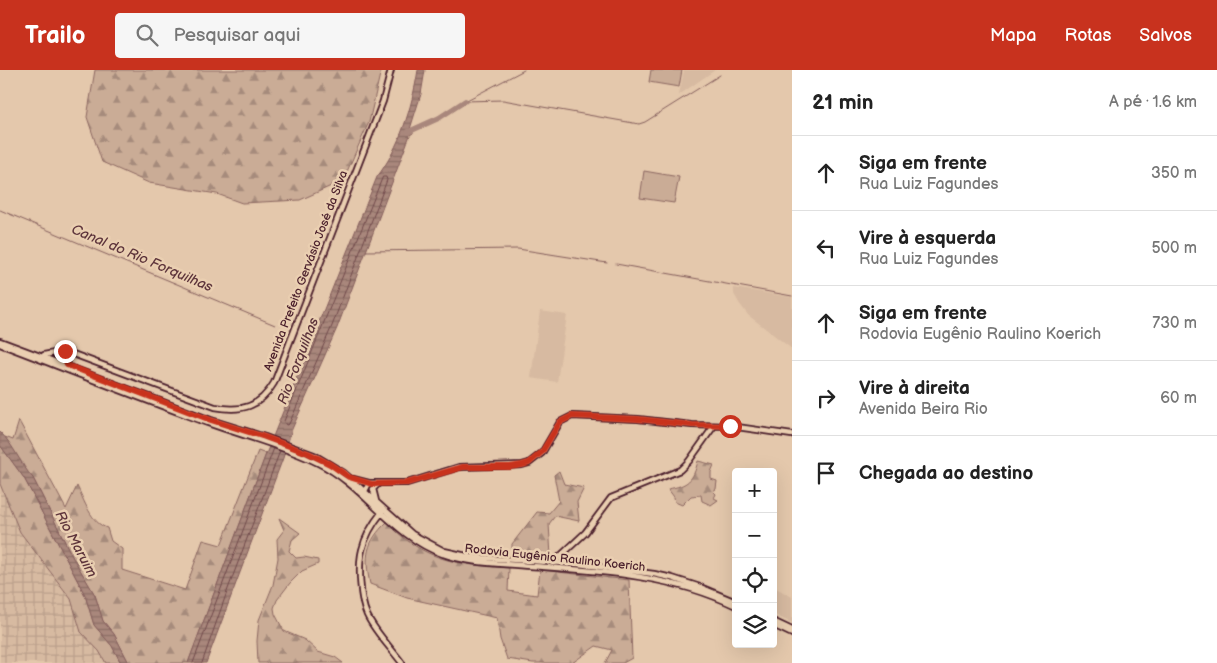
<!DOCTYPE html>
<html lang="pt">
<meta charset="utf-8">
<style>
:root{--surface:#fff;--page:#f6f6f6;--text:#222;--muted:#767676;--line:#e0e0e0;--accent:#c8321e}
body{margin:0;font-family:"Balsamiq Sans",sans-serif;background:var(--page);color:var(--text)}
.controls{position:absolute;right:15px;bottom:15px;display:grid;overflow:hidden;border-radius:5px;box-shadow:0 5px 20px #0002}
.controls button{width:45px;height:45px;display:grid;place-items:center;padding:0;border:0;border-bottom:1px solid var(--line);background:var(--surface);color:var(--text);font:25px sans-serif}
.stop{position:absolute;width:15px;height:15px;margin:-11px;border:4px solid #c8321e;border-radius:50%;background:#fff}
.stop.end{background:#c8321e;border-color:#fff;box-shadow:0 1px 5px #0008}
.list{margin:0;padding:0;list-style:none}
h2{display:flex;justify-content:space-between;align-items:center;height:65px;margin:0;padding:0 20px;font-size:21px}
h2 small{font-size:16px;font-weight:400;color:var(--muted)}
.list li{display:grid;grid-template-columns:32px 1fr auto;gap:15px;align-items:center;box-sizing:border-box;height:75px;padding:0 20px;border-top:1px solid var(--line)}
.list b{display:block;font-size:19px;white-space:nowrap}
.list p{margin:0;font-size:16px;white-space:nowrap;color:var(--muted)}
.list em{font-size:16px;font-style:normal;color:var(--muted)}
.icon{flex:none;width:28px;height:28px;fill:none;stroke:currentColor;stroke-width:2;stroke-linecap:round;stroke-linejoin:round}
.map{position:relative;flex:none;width:792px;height:593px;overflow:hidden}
header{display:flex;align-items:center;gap:30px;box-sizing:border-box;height:70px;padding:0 25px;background:var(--accent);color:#fff}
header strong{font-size:24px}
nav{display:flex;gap:28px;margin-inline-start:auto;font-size:18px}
.search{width:350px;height:45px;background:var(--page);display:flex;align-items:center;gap:12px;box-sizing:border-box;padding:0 18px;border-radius:5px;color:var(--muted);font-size:19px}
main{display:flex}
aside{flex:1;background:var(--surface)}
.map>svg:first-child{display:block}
.built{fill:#d7baa1}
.industrial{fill:url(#industrial-grid)}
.forest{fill:url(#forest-firs);stroke:#8a6660}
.garden{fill:#caac96;stroke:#8a6660}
.water{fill:url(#water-rules);stroke:#835d5b}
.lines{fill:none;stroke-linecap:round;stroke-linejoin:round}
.shore{stroke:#70494b;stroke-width:1}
.stream{stroke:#835d5b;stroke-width:1}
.river{stroke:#a9877b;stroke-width:5.5}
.secondary-casing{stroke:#4a1f2b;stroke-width:8}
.secondary{stroke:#eacfb1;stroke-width:4.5}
.route{stroke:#c8321e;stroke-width:6}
.labels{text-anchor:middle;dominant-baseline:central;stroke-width:5;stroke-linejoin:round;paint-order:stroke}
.street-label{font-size:12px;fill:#4a1f2b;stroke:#eacfb1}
.water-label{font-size:14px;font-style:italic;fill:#5d343b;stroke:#eacfb1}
</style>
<header>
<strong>Trailo</strong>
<div class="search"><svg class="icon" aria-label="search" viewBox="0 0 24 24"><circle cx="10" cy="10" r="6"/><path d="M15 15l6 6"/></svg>Pesquisar aqui</div>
<nav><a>Mapa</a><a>Rotas</a><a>Salvos</a></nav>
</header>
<main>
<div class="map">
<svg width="792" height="593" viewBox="0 0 792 593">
<defs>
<pattern id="industrial-grid" width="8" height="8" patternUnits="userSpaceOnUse" patternTransform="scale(1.25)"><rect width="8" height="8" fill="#d7baa1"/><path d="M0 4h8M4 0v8" fill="none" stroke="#ba9f8b"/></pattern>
<pattern id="forest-firs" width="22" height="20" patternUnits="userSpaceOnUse" patternTransform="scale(1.25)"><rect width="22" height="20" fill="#caac96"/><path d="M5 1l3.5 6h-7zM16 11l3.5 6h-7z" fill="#a68b7b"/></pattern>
<pattern id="water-rules" width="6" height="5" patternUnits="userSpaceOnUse" patternTransform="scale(1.25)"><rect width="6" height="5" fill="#a9877b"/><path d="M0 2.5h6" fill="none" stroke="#8c6e65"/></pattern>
</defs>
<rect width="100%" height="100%" fill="#e4c8ac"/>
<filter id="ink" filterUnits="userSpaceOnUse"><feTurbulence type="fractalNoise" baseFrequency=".02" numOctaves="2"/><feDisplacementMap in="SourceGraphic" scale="10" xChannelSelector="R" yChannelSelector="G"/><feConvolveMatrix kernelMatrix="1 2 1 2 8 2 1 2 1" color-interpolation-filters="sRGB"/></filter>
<g filter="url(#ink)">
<!-- built -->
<path class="built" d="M684,0H715L679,25Z
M734,218L792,227V279L748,245L739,233L734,224Z
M540,241L567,245L557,312L531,308Z
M776,518L792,527V553L773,544V523Z"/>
<!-- industrial -->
<path class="industrial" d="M0,414L20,462L71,529L81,562L99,581L106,593H0Z"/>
<!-- forest -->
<path class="forest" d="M95,0H381L369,52L345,106L329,117L300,130L242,133L217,124L149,113L102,92L87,47Z
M19,351L66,439L77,416C84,430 91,453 107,458L111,471L122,479V500L185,520L203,470L221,475L258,381L266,384L188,593H129L114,564L103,551L95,525L73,488L33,408L26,401L5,367L13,370Z
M0,375L24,408L85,525L94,555L112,576L121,593H106L99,581L81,562L71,529L20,462L0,414Z
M698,391L714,395L711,402V409L717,411L716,419L713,421L716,424L714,428L718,430L711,435L702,431L701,425L691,426L682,435L675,432L674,427L668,419C688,415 693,411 698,391Z
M559,401L564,414L584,418L577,432L579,451L555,446L549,454L551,486H529L512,480V474L537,442L549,443L559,431L554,405Z
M279,448L300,463L292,470L289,481L296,488L304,487L318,490V494L302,501L290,513L277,530L274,538L275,544L284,561L305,570L318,582L335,587L343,593H258L257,571L259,550L273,515L278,488L277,469L284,460Z
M387,452C423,491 458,495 509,498L508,521L537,525L540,500L629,510L632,588L623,593H605L612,580L596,576L572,593H533L507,589L500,569L497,548L407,528L370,514C364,486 366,472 387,452Z"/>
<!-- garden -->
<path class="garden" d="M651,0H682L679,17L649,12Z
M644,101L679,107L674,133L640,128Z"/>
<!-- water -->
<path class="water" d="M418,0H425L421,24L410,59L413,58V63L410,65L337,258L292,359L283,388L206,593H188L266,384L377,107C400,77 412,37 418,0Z
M0,362C14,375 20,394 33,408L73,488L95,525L103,551L114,564L129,593H121L112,576L94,555L85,525L24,408L0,375Z"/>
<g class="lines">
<!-- shore -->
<path class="shore" d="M383,107H386L387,110L332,256L289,354L286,355L284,352Z
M193,593L274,378
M202,593L228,519L280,381"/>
<!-- stream -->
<path class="stream" d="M465,31L503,30L639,54L645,52L720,5
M465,31L524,0
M0,140L275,255
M366,181L518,179L607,193
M616,194L792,226"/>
<!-- river -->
<path class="river" d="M408,62L439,48L465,31"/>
<defs>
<path id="secondary" d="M0,271L211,350L265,367L314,385L344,403L412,464L444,481L471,487L579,494L654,504L672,508L700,517L736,532
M0,274C68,300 137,327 205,352C243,366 282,375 318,393C365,416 393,467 443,484C470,494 501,493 530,496C600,501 672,505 736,536
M44,285L65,281L215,337C242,342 260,337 274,313L383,31L391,0
M67,294L64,287L67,283H71
M353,409L369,413
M363,422L365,421L369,413H407L459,397L522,395L529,393L542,383L560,352L572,346L638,349L692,355L730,356L792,365
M376,431L373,419L378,414
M382,442C374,452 365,467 362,480C358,496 360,530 367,545C375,562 391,578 402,593
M554,492L585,463L611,428L680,400L689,391L714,356
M773,551L792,560
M773,555L792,564"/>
</defs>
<!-- secondary casing -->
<use href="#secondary" class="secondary-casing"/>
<!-- secondary -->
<use href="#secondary" class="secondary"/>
</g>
</g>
<g class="lines" filter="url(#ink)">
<!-- route -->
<path class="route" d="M65,281L72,283H67L64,287L67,295L211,350L265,367L308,383L330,394L349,407L372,414L407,413L463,397H510L522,395L529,393L542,382L560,352L572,346L638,349L692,355L730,356"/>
</g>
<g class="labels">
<!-- street labels -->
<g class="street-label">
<text transform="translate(306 201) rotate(-69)">Avenida Prefeito Gervásio José da Silva</text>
<text transform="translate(555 488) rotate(6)">Rodovia Eugênio Raulino Koerich</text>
</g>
<!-- water labels -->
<g class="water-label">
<text transform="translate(142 188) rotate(23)">Canal do Rio Forquilhas</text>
<text transform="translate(298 291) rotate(-69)">Rio Forquilhas</text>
<text transform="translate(76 474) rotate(62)">Rio Maruim</text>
</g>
</g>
</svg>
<div class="controls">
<button>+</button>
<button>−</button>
<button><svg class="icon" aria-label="locate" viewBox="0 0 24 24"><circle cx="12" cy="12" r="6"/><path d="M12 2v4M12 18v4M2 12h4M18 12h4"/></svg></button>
<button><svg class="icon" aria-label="layers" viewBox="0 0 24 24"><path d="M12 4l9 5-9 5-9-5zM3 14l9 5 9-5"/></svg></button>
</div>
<div class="stop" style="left:730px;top:356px"></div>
<div class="stop end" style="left:65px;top:281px"></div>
</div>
<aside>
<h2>21 min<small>A pé · 1.6 km</small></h2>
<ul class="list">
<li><svg class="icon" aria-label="ahead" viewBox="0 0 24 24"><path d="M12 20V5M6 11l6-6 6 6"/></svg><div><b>Siga em frente</b><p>Rua Luiz Fagundes</p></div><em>350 m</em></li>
<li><svg class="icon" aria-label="left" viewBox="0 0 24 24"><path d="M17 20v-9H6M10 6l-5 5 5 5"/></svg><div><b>Vire à esquerda</b><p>Rua Luiz Fagundes</p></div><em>500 m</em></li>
<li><svg class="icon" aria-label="ahead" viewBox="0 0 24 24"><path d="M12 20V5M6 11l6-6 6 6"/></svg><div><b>Siga em frente</b><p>Rodovia Eugênio Raulino Koerich</p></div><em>730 m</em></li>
<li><svg class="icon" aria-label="right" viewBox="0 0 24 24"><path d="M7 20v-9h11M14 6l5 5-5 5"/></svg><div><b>Vire à direita</b><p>Avenida Beira Rio</p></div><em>60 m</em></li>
<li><svg class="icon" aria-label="arrive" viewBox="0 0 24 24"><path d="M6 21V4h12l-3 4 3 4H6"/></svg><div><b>Chegada ao destino</b></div></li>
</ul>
</aside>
</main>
